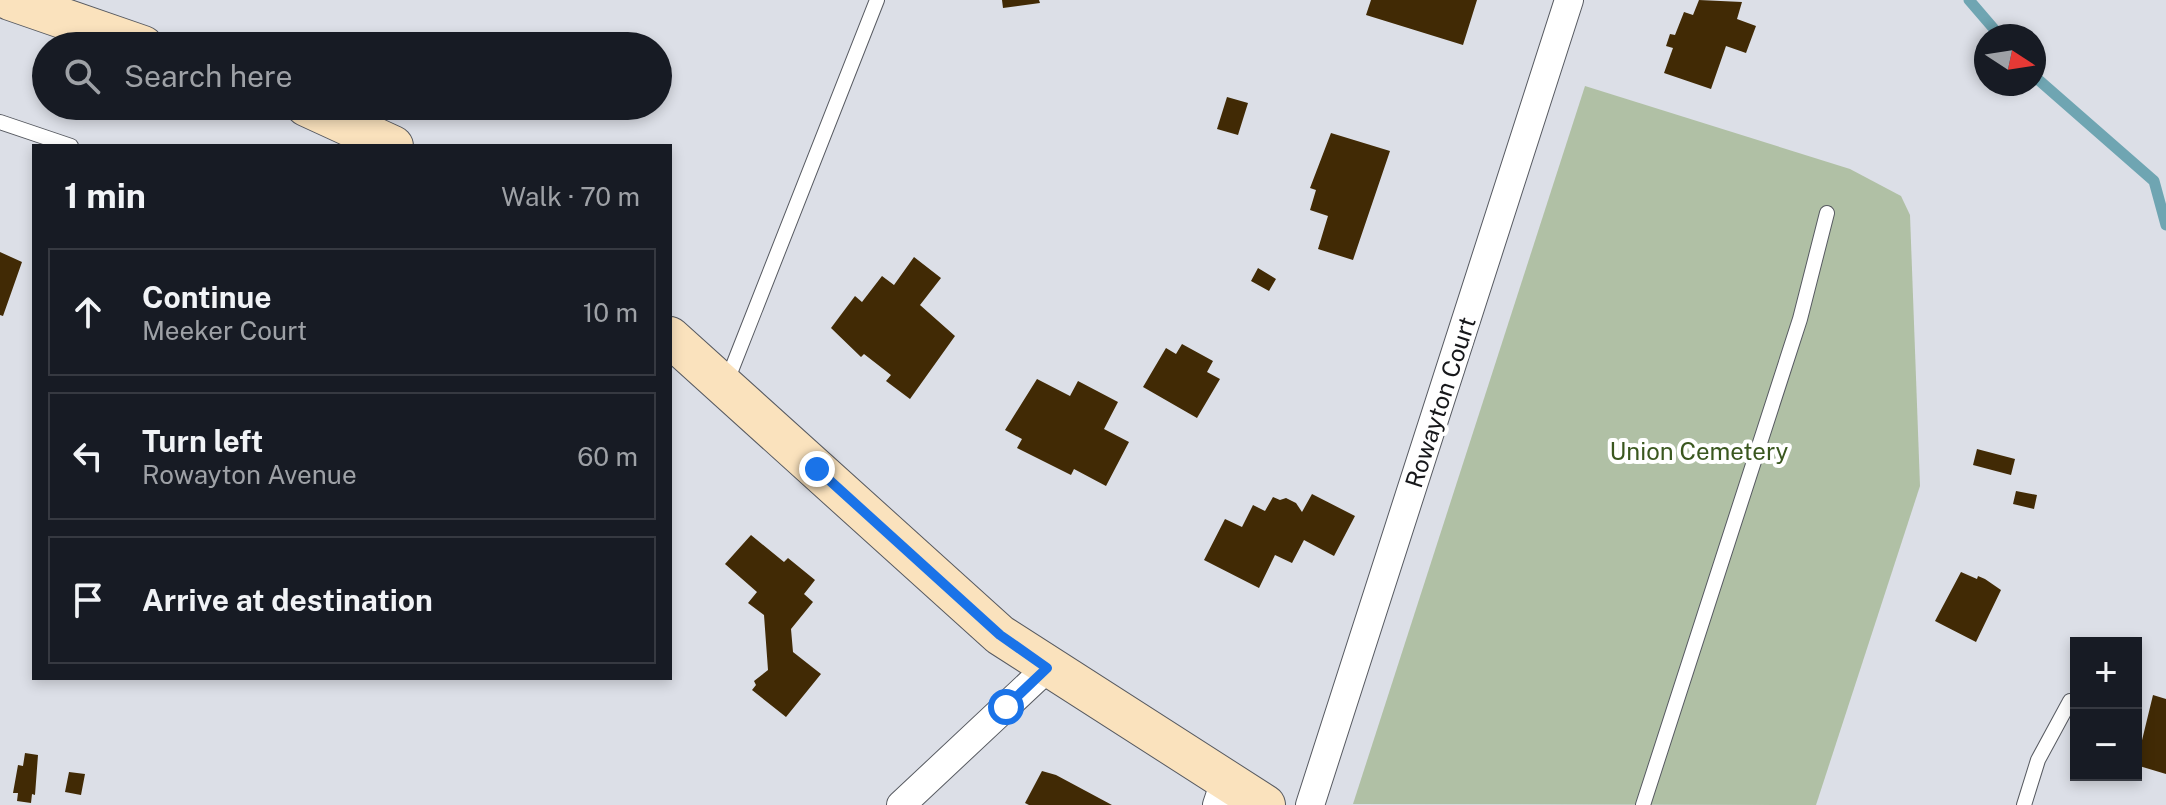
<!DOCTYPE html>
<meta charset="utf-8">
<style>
:root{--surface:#171b24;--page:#20242c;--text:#f1f3f6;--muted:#9ea1a6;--line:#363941}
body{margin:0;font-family:"Public Sans",sans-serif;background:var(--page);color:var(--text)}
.controls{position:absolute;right:24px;bottom:24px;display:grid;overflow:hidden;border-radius:0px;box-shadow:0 4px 12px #0003}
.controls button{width:72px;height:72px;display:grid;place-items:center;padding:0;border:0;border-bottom:2px solid var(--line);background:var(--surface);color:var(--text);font:40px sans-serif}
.compass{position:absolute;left:1974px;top:24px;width:72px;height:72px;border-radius:50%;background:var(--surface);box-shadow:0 4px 12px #0003;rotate:102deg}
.stop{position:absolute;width:24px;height:24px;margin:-18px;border:6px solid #1a73e8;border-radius:50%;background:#fff}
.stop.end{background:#1a73e8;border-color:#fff;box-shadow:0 2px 8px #0008}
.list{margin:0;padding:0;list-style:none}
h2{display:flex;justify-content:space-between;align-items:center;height:104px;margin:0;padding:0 32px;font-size:34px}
h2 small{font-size:26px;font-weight:400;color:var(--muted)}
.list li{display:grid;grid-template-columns:52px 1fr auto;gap:24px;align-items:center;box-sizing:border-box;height:128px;margin:0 16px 16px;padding:0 16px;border:2px solid var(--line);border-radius:0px}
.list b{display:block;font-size:30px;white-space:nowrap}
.list p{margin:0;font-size:26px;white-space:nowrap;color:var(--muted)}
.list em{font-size:26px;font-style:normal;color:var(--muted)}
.icon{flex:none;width:44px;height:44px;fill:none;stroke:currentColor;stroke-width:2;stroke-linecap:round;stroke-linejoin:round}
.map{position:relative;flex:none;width:2166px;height:805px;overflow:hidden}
.search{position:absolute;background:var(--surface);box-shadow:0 4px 12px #0003;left:32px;top:32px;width:640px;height:88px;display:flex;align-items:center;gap:20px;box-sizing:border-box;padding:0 28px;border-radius:44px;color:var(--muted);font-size:30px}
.panel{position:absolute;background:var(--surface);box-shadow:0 4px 12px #0003;left:32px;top:144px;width:640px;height:536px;border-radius:0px}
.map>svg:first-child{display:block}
.green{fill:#b0c0a5}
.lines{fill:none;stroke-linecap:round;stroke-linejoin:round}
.stream{stroke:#6fa5b2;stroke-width:11}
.building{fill:#412a05}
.lane-casing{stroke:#575a61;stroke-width:16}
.street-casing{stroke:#575a61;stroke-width:30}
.secondary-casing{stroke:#575a61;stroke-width:42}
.lane{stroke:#fff;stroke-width:14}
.street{stroke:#fff;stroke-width:28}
.secondary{stroke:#fae2bd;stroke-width:40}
.route{stroke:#1a73e8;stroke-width:10}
.labels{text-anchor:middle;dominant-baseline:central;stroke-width:8;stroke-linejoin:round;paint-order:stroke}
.street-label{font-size:24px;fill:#16171a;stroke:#fff}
.park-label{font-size:24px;fill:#3a571f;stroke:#fff}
</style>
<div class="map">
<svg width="2166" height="805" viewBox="0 0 2166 805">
<rect width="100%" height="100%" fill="#dcdfe7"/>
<!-- green -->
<path class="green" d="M1585,86L1850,169L1901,196L1910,215L1920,486L1816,805L1353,804Z"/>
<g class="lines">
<!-- stream -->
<path class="stream" d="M1969,0L2000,36
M2034,76L2154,181L2166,225"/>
</g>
<!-- building -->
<path class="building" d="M1002,0H1039L1040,3L1003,8Z
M1371,0H1477L1463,45L1366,15Z
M1699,0L1742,2L1737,19L1756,26L1746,53L1726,46L1711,89L1664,73L1673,48L1666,46L1670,34L1675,35L1684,12L1693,15Z
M1227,97L1248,103L1238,135L1217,129Z
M1331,133L1390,151L1353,260L1318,249L1328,216L1310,210L1316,190L1310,188Z
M0,252L22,262L3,316L0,315Z
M914,257L941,278L920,305L955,336L910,399L886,381L891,375L864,354L861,357L831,328L855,296L862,302L882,276L894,285Z
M1258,268L1276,279L1269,291L1251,281Z
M1182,344L1213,361L1207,372L1220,379L1197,418L1143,387L1166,348L1176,354Z
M1037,379L1070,396L1078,381L1118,402L1104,429L1129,442L1106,486L1074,469L1071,475L1017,448L1022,439L1005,430Z
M1977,449L2015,459L2011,475L1973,465Z
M2016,491L2037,495L2034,509L2013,504Z
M1312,494L1355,516L1334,556L1304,540L1292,563L1275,555L1259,588L1204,560L1225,519L1242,527L1253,505L1265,511L1273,497L1280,500L1286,498L1296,503L1302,512Z
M751,535L784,562L788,558L815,580L804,594L813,602L791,629L793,652L821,674L786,717L752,690L756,685L754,681L768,670L764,615L748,603L757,592L725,564Z
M1961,572L1977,579L1978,576L1985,579L2001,590L1976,642L1935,621Z
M2153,695L2166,699V774L2136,765Z
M25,753L38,755L35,795L32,794L31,803L17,801L18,793H13L18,765L23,766Z
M1042,771L1056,775L1112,805H1029L1025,803Z
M69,772L85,774L81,795L65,792Z"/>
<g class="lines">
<defs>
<path id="lane" d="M0,122L71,146
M727,381L877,0
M1643,805L1800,319L1827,213
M2024,805L2038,760L2070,701"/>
<path id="street" d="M901,805L1047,668
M1217,805L1225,781
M1310,805L1569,0"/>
<path id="secondary" d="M10,0L143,46
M306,106L393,146
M670,337L1000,635L1265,805"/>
</defs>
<!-- lane casing -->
<use href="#lane" class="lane-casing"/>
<!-- street casing -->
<use href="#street" class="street-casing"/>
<!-- secondary casing -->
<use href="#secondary" class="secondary-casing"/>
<!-- lane -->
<use href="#lane" class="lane"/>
<!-- street -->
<use href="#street" class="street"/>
<!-- secondary -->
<use href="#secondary" class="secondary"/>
</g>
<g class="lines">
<!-- route -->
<path class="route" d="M817,469L1000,635L1047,668L1006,707"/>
</g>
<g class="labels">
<!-- street labels -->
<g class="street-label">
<text transform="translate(1440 402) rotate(-72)">Rowayton Court</text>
</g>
<!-- park labels -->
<g class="park-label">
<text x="1699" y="451">Union Cemetery</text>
</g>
</g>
</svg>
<div class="controls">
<button>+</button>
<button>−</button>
</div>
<svg class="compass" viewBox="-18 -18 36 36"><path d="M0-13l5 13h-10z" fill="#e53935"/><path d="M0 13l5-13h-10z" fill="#9ea1a6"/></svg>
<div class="stop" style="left:1006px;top:707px"></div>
<div class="stop end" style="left:817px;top:469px"></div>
<div class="search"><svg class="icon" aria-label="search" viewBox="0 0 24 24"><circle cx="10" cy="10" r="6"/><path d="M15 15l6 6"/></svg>Search here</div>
<section class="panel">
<h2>1 min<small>Walk · 70 m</small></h2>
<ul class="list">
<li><svg class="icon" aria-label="ahead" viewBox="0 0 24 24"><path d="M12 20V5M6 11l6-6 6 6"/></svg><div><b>Continue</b><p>Meeker Court</p></div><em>10 m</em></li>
<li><svg class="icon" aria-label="left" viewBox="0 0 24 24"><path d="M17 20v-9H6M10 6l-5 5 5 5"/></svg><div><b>Turn left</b><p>Rowayton Avenue</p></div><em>60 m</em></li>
<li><svg class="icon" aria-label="arrive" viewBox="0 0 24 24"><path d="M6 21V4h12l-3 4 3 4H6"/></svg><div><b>Arrive at destination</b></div></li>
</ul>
</section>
</div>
